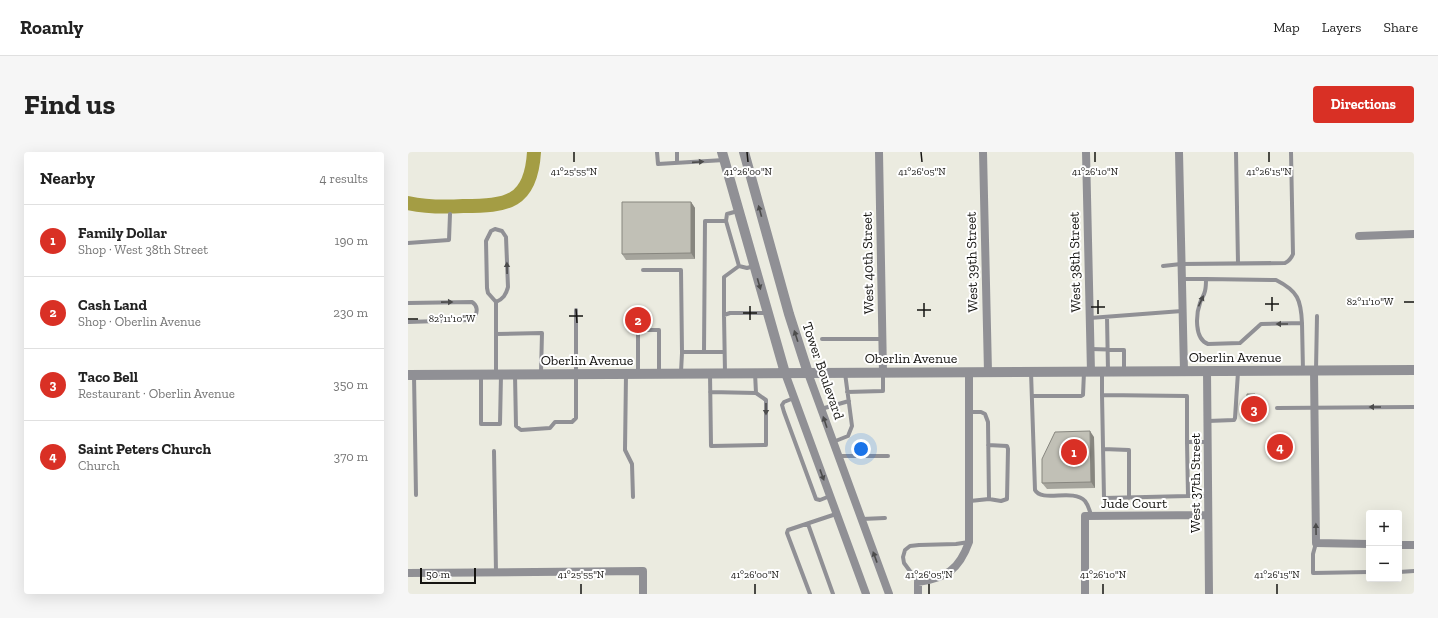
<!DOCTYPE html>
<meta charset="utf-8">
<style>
:root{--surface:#fff;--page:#f6f6f6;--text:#222;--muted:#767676;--line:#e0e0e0;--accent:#d93025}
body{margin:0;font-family:"Zilla Slab",serif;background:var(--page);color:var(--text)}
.controls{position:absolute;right:12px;bottom:12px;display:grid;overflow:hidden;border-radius:4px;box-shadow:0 4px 16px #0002}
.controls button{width:36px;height:36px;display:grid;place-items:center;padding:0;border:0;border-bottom:1px solid var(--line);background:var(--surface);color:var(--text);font:20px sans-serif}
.scale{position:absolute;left:12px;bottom:10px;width:56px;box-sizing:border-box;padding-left:4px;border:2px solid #151411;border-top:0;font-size:11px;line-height:14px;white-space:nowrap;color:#151411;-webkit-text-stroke:3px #fff;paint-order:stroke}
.you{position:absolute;left:453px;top:297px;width:14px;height:14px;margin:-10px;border:3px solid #fff;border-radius:50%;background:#1a73e8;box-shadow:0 0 0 6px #1a73e833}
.badge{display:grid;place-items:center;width:26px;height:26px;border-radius:50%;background:var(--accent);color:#fff;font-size:13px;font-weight:700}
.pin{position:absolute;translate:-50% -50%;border:2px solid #fff;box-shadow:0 1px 4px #0006}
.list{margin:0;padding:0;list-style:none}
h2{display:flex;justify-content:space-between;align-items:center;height:52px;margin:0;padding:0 16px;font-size:17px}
h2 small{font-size:13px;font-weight:400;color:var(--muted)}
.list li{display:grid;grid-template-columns:26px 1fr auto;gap:12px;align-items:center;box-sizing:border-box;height:72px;padding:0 16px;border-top:1px solid var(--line)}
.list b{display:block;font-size:15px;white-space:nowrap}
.list p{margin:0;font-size:13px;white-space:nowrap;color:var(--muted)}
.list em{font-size:13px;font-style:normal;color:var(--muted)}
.map{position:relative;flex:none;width:1006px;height:442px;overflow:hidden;border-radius:4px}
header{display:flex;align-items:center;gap:24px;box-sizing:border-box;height:56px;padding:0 20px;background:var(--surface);border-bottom:1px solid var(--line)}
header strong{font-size:19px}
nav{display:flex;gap:22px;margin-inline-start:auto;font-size:14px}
.intro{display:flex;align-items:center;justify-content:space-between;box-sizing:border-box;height:96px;padding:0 24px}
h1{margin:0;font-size:28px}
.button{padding:10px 18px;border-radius:4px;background:var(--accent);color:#fff;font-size:14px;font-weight:700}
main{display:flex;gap:24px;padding:0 24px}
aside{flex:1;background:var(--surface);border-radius:4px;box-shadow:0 4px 16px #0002}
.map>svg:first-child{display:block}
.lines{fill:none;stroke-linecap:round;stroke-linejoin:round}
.river{stroke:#a49d44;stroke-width:14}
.service{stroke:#909095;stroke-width:4}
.minor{stroke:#909095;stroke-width:8}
.tertiary{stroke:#909095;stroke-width:10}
.wall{fill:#a6a59d}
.shaded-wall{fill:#87867f}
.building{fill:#c1c0b6;stroke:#87867f}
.oneway{fill:#4c4c4c}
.ticks{fill:none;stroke:#151411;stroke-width:1.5}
.labels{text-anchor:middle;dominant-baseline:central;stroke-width:4;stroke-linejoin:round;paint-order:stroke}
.street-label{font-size:14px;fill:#151411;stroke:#fff}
.ticks-label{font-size:10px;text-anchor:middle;fill:#151411;stroke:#fff;stroke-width:4;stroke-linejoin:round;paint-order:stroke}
</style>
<header>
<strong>Roamly</strong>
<nav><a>Map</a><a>Layers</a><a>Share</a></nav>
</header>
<div class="intro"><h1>Find us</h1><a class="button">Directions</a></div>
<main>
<aside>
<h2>Nearby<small>4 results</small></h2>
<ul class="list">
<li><span class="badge">1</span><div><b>Family Dollar</b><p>Shop · West 38th Street</p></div><em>190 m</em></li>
<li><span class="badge">2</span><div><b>Cash Land</b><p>Shop · Oberlin Avenue</p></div><em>230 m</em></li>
<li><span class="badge">3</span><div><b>Taco Bell</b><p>Restaurant · Oberlin Avenue</p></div><em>350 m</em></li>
<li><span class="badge">4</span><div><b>Saint Peters Church</b><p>Church</p></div><em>370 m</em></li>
</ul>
</aside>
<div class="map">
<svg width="1006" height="442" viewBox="0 0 1006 442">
<rect width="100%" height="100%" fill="#ebebe0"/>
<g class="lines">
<!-- river -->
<path class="river" d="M0,51C18,55 37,55 55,54C99,54 123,51 126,0"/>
<!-- service -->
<path class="service" d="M249,0L250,12L316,8
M269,0V11
M828,0L830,111
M330,59L319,62L318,69L331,114L339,116L346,114
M0,91L41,88L42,62
M755,114L773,112L877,111C881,109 883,107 885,102L883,0
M235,118H273L274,201
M774,127H798C798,131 798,135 797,139C796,144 793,147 792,151C788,162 786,187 800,192L832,191L853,172L894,171L895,219
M798,127L868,128C890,139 893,148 894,171
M0,151L64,150C69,153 70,159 67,164L60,168L0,170
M316,163V125L331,114
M699,165L700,219
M682,166L774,159
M88,182L134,181L133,221
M414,187H474
M683,197L716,198V218
M296,200L297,69H318
M908,218L909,164
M273,220L274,201L276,200H316
M623,220L627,338C634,351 665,336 677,349C680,353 682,359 683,364
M694,220V243L779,244V290H799
M230,221V178H251V221
M317,221L316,163L322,161H359
M347,221L348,241
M88,222V150L80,141L79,136L78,89L83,79L87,77L94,79L98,85L100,135C98,143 95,147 88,150
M218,222L217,298L224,312L225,345
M302,222L303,294L358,293V248L348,241L302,240
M6,223L8,343
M73,223V272H92L93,223
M107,223L108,274L113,278L142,276L147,270H164L168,266V158
M439,240L475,239V221
M694,243L696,346L780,344
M624,244H673L675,243L676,220
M386,246L376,250L374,253L376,260L408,347L412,348L422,344
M869,256L1006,255
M413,257L441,249
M561,260H573L577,262L580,270L581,347L562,349
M800,269L826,268L827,266L830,220
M425,290L440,284L444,274L437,221
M779,290L780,344H800
M580,293L599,294L600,297L599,347L593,349L581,347
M695,297L721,298V346
M86,299L88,420
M430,304H480
M454,367L477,366
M400,372L425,442
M908,391L905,402V421L961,420
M991,420L1006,419
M510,430L496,411L495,405L497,398L502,394L511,393L548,392L561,390
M402,442L379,381L380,378L428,362"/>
<!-- minor -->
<path class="minor" d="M471,0L475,221
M575,0L580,220
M678,0L683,220
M771,0L776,219
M951,84L1006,82
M799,219L801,442
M906,219L908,391L961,392
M377,221L458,442
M400,221L481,442
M991,393H1006
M0,421L235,419V442
M510,442V430C538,426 551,418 561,390V220
M677,442V364L800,363"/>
<!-- tertiary -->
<path class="tertiary" d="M314,0L377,221
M336,0L381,162L400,221
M0,223L1006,218"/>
</g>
<!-- wall -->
<path class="wall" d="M283,50L287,56V107L218,108L214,102Z
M850,245V269L841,270L839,267Z
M686,285L687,336L639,337L634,331Z"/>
<!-- shaded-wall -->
<path class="shaded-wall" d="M283,50L287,56V107L283,101Z
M847,242L850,245V269L848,266Z
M682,279L686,285L687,336L683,330Z"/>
<!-- building -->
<path class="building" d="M214,50H283V101L214,102Z
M839,242H847L848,266L839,267Z
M682,279L683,330L634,331V307L647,280Z"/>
<!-- one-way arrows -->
<defs><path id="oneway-solid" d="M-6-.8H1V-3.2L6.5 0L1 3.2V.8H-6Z"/></defs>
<g class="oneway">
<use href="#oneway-solid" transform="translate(290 10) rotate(-4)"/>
<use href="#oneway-solid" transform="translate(352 59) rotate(-105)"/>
<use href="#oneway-solid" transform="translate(99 116) rotate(-91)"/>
<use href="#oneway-solid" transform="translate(351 132) rotate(74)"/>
<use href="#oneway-solid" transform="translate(793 149) rotate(-65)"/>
<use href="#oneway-solid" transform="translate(39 150) rotate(-1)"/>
<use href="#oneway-solid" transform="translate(874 172) rotate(180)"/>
<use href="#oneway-solid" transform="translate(388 184) rotate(-108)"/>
<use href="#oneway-solid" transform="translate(967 255) rotate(180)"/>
<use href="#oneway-solid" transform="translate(358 257) rotate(90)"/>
<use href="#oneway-solid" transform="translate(417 270) rotate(-109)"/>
<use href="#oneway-solid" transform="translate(414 323) rotate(70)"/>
<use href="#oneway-solid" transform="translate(908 377) rotate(-91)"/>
<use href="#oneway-solid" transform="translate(467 405) rotate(-110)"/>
</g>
<!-- ticks -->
<path class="ticks" d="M166,0V10M339,0L340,10M513,0L514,10M687,0V10M861,0V10M864,145V159M690,148V162M996,150H1006M516,151V165M857,152H871M342,154V168M683,155H697M168,157L169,171M509,158H523M335,161H349M161,164H175M0,167H10M173,432V442M347,432V442M521,432V442M695,432V442M869,432V442"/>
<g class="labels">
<!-- street labels -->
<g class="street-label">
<text transform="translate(564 110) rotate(-91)">West 39th Street</text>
<text transform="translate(667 110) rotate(-91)">West 38th Street</text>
<text transform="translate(460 111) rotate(-91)">West 40th Street</text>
<text x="827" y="205">Oberlin Avenue</text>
<text x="503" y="206">Oberlin Avenue</text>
<text x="179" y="208">Oberlin Avenue</text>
<text transform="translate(415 219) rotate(71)">Tower Boulevard</text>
<text transform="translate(787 331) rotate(-90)">West 37th Street</text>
<text x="726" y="351">Jude Court</text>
</g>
</g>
<g class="ticks-label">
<text x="166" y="23">41°25'55"N</text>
<text x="340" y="23">41°26'00"N</text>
<text x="514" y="23">41°26'05"N</text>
<text x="687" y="23">41°26'10"N</text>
<text x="861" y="23">41°26'15"N</text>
<text x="962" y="153">82°11'10"W</text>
<text x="44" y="170">82°11'10"W</text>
<text x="173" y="426">41°25'55"N</text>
<text x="347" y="426">41°26'00"N</text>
<text x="521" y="426">41°26'05"N</text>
<text x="695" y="426">41°26'10"N</text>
<text x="869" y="426">41°26'15"N</text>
</g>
</svg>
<div class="controls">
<button>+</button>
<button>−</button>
</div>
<div class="scale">50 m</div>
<div class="you"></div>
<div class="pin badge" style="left:666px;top:300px">1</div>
<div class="pin badge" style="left:230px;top:168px">2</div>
<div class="pin badge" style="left:846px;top:257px">3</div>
<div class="pin badge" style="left:872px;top:295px">4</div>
</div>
</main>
